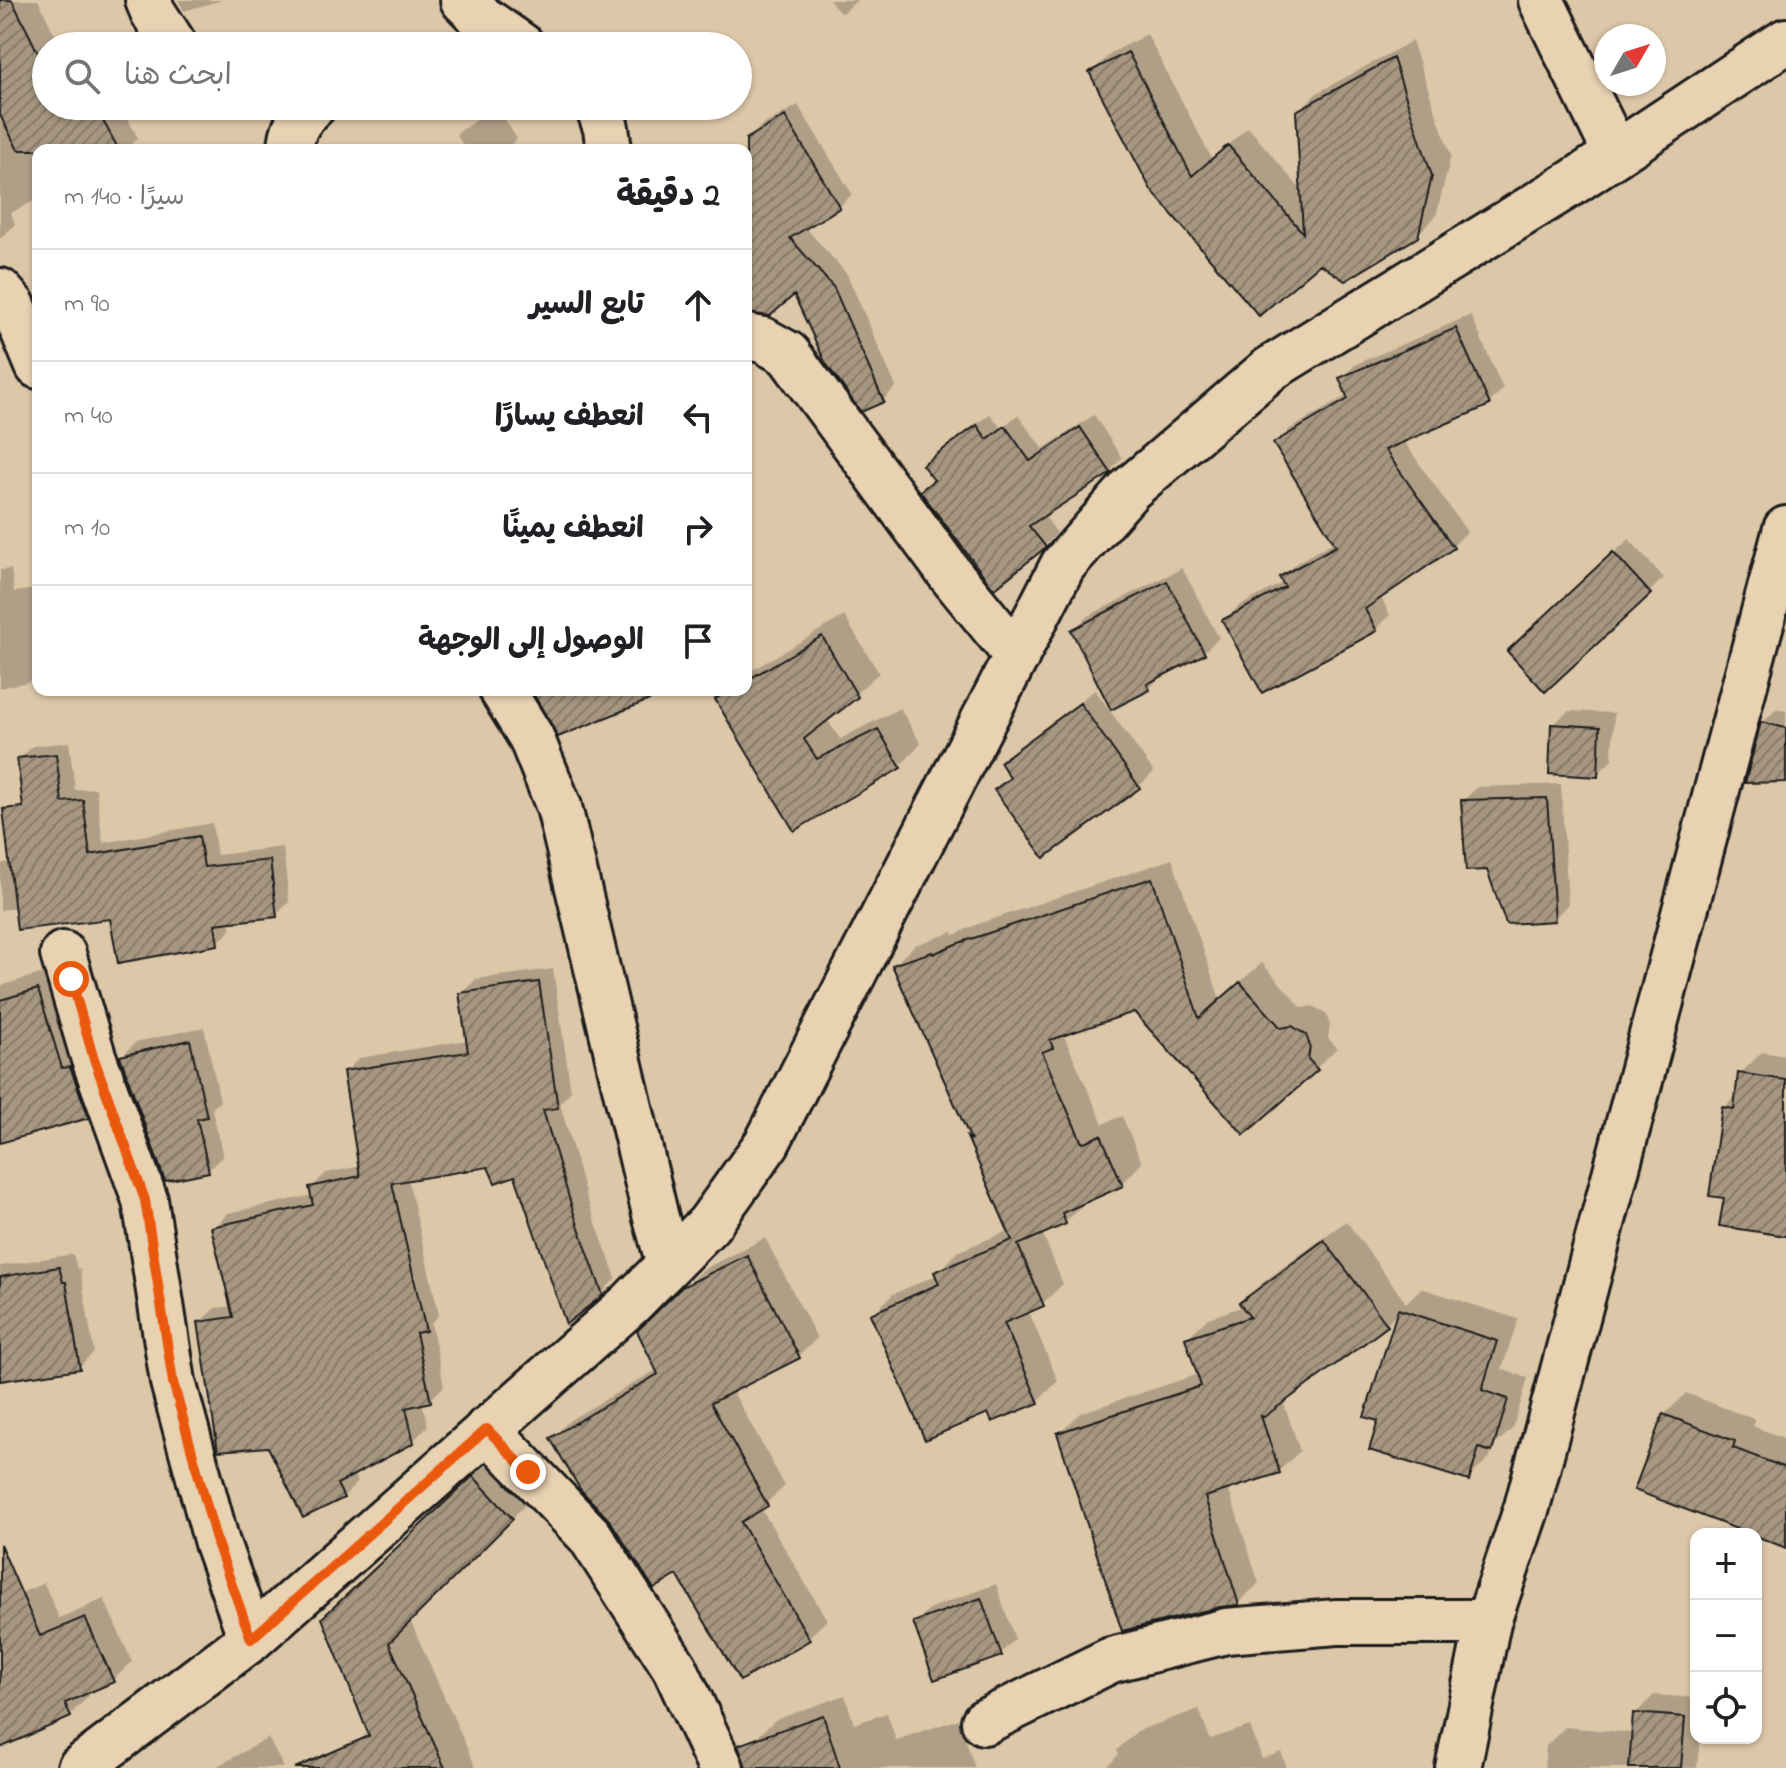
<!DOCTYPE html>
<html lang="ar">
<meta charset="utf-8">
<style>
:root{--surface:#fff;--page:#f2f2f2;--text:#202124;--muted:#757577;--line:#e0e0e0}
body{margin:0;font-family:"Indie Flower","Playpen Sans Arabic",sans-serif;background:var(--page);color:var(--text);direction:rtl}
.controls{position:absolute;right:24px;bottom:24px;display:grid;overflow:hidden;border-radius:16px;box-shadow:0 2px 6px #0004}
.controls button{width:72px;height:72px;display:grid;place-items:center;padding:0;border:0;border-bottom:2px solid var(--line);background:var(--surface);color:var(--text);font:40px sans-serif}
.compass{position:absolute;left:1594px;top:24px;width:72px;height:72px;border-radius:50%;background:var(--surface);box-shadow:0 2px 6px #0004;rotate:51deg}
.stop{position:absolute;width:24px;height:24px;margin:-18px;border:6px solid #ea580c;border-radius:50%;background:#fff}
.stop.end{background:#ea580c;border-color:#fff;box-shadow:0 2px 8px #0008}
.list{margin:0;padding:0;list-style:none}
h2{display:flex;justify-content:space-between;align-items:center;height:104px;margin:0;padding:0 32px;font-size:34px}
h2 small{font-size:26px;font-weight:400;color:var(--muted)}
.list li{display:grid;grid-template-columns:52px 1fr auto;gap:24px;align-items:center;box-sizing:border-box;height:112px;padding:0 32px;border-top:2px solid var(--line)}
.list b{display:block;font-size:30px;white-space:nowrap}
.list em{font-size:26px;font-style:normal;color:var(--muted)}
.icon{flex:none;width:44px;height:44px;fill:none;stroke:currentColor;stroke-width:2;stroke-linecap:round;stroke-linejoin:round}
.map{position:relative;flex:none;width:1786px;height:1768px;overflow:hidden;direction:ltr}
.search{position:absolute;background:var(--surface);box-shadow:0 2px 6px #0004;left:32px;top:32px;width:720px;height:88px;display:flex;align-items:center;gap:20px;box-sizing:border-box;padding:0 28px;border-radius:44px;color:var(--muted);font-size:30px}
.panel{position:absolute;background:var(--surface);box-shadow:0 2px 6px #0004;left:32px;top:144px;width:720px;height:552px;border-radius:16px;direction:rtl}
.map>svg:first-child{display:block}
.shadow{fill:#0003}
.building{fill:url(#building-hatch);stroke:#1c1c1c;stroke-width:2}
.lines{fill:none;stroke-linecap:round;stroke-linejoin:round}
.minor-casing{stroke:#1c1c1c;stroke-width:50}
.minor{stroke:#e9d2b2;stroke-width:44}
.route{stroke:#ea580c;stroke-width:10}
</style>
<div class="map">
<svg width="1786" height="1768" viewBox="0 0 1786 1768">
<defs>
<pattern id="building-hatch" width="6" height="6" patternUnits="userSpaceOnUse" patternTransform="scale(2)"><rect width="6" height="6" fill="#a79781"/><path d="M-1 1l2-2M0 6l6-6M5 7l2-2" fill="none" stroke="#877a69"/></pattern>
</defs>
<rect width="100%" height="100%" fill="#ddc7a9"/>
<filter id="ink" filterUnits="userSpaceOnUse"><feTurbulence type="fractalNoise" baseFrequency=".0125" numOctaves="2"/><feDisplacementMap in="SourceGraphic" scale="16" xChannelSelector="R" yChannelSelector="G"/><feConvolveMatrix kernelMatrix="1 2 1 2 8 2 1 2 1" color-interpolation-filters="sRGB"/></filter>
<g filter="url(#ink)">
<!-- shadow -->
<path class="shadow" d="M0,0H38L60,46H46V106H121L138,138L126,150H38V199L11,213L15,224L0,239Z
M178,0H222L184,11Z
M829,0H858L841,14Z
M1147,34L1212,159L1248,127L1302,191L1298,112L1317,93L1412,41L1451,156L1436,216L1416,236L1320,261L1260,313L1092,72L1111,53Z
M798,105L852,194L839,207L805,227L847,274L896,387L883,400L795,292L746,311L748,139L761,126Z
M497,106L517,139L504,150H466L456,134Z
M1471,315L1503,389L1488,404L1403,440L1467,532L1453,546L1380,596L1390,615L1376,630L1225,620L1239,606L1284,582L1281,577L1296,563L1335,541L1276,443L1290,429L1348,395L1341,379L1356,364Z
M990,414L1001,428L1018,415L1043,449L1094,415L1122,458L1110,471L1043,514L1057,533L1044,546L922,491L935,478L925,465L938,452Z
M1629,539L1664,578L1545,689L1524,637Z
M1182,568L1219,638L1204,652L1163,673L1149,689L1073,630L1088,616Z
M11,569L14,592L38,589V672L28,682L0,688V570Z
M844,616L879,673L827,719L840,739L900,708L921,744L900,766L794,828L717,700L727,690H746V674Z
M1095,690L1154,772L1139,786L1044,855L997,790L1011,776L1002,762L1017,748Z
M1777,709L1786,711V780L1762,723Z
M1568,711L1614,713L1612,760L1597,775L1553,725Z
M69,742L75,790L96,788L103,843L212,823L217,855L283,847L289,902L276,915L229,920L231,930L217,943L112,917L17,908L0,910V864L28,857L19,808L24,803L19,759L33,746Z
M1561,784L1568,904L1554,919L1463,801L1477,787Z
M1172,859L1220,999L1262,963L1302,1008L1313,1006L1326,1014L1330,1025L1328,1038L1337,1048L1316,1068L1135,1010L1063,1034L1103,1124L1122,1116L1142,1163L1122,1184L1086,1202L1065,1222L1042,1232L1063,1284L1042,1304L1028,1310L1058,1381L1038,1401L989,1410L873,1314L893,1294L937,1275L957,1252L1010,1230L969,1138L971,1136L894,965L915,945L953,932L954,935L978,924Z
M60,968L109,1094L88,1116L0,1141V986Z
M553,969L571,1091L560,1103L586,1196L616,1278L602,1293L516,1173L489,1164L408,1179L439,1315L431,1323L444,1386L430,1400L422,1402L428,1426L413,1441L353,1473L358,1482L343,1497L270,1445L200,1322L215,1308L232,1306L214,1228L228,1213L313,1195L311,1188L326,1173L361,1166L345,1072L359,1058L468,1040L461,994L476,979Z
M204,1027L220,1101L212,1109L223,1156L208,1170L122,1056L136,1042Z
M1762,1052L1786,1056V1234L1726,1196L1724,1108L1737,1094L1740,1074Z
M1346,1221L1406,1303L1421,1288L1518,1319L1502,1369L1528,1378L1513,1428L1493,1447L1490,1457L1468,1479L1399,1312L1386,1324L1283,1401L1300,1451L1279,1471L1228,1488L1259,1583L1238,1603L1060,1433L1080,1413L1199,1374L1187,1338L1208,1318L1244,1306L1242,1303L1262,1283Z
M765,1238L817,1338L798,1357L732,1390L785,1486L761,1508L827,1620L808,1638L678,1572L613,1521L552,1438L570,1420L658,1369L639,1332L702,1270Z
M73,1254L77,1269H80L94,1352L79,1367L0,1379V1266Z
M1686,1393L1756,1420L1753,1426L1786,1439V1541L1782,1544L1637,1488L1664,1415Z
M496,1456L534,1496L410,1620L476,1768H368L358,1743L369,1731L346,1597Z
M44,1583L59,1618L104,1599L132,1662L113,1680L87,1692L89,1696L70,1715L0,1746V1602Z
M996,1584L1015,1639L1000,1654L915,1623L930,1608Z
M845,1695L854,1724L887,1713L896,1740L959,1719L975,1768H763L753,1741L775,1720Z
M1654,1695L1696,1698V1738H1700L1697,1768H1544L1546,1746L1565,1727L1634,1733L1635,1714Z
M1199,1709L1210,1739L1250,1726L1262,1759L1281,1752L1287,1768H1106L1118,1755L1117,1750L1137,1731Z
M268,1738L284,1768H214Z"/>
<!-- building -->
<path class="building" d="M0,0H12L46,69V106H95L119,150H18L0,115Z
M1128,52L1192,176L1228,145L1303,233L1296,111L1393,58L1432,176L1418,237L1345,281L1320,264L1259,316L1151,190L1089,72Z
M785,116L840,208L790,238L834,288L884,402L861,412L825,362L794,295L770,316L746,313V139Z
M1456,328L1490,405L1385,450L1454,548L1365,609L1377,631L1262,693L1222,620L1285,587L1279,577L1336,546L1273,443L1348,399L1339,378Z
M977,425L987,439L1005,426L1030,461L1080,427L1111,473L1029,526L1046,547L994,589L920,491L934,480L922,465Z
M1613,552L1651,594L1545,692L1507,651Z
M1167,581L1205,654L1147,684L1150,690L1111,710L1071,630Z
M822,636L858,697L804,739L817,759L878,729L901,768L794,831L715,699L731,690H746V681Z
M531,690H669V692L558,737Z
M1080,703L1140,788L1044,858L994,790L1010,778L1000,762Z
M1761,722L1786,728V782L1745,783Z
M1551,724L1600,727L1598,777L1549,774Z
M56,754L62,802L83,800L90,855L199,836L204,867L270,860L277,917L215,924L218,945L118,963L110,919L17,930L3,809L23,807L17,758Z
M1547,798L1555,921L1506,924L1487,870L1466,871L1461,800Z
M1152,878L1199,1018L1240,982L1281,1028L1292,1026L1306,1035L1310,1046L1308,1059L1318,1070L1244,1135L1134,1012L1050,1040L1053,1048L1042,1052L1082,1143L1101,1135L1123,1186L1062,1213L1066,1224L1018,1245L1044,1306L1004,1323L1039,1403L992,1422L988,1413L925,1440L870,1314L939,1284L934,1272L1012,1240L967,1137L971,1140L892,965L932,952L933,954L956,944Z
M539,982L558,1108L543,1110L573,1211L603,1295L566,1324L515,1176L495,1183L488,1167L392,1183L426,1331L416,1333L431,1402L406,1408L414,1443L337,1484L344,1498L303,1518L268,1447L218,1451L198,1322L233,1317L211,1227L313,1205L309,1187L360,1176L343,1071L468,1052L459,993Z
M38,989L62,1068L70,1067L89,1118L0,1143V1000Z
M190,1040L207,1117L197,1119L209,1172L165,1181L120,1056Z
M1738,1073L1786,1080V1236L1719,1226L1724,1198L1709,1196L1722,1107L1734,1109Z
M1324,1240L1388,1326L1264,1417L1261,1416L1280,1473L1205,1497L1239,1605L1220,1607L1122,1631L1057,1433L1201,1386L1185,1338L1250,1317L1239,1303Z
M747,1255L800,1358L711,1403L768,1506L741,1522L810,1640L740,1681L677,1575L654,1589L611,1522L580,1489L550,1438L658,1374L637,1331L682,1287Z
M59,1267L63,1282H66L80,1369L0,1381V1277Z
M1398,1309L1497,1341L1482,1390L1508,1399L1492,1452L1479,1448L1469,1481L1369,1450L1378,1421L1364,1417Z
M1663,1414L1735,1441L1733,1448L1786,1468V1548L1756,1536V1534H1750L1634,1490Z
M473,1476L513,1519L389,1643L445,1768H295L369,1736L322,1618Z
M0,1544L40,1636L85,1617L114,1682L65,1703L71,1717L0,1748Z
M981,1598L1002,1656L934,1680L913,1622Z
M1633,1713L1685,1717L1681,1768H1629Z
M823,1715L840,1768H746L738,1745Z"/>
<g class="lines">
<defs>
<path id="minor" d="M148,0L153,12L175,46
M463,0L479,16L522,46
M1541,0L1616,154
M598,106L606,128L609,150
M291,150C291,130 299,119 313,106
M0,291L13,306L38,366
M746,337L763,340L788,354L950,574L1017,656
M502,690L531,737L559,807L656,1218L669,1264
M63,954L93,1056L145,1200L173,1382L217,1543L251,1639
M487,1429L590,1536L675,1668L721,1768
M984,1722L1111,1660L1226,1631L1337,1622H1488
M80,1768L251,1639L630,1304L709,1224L767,1143L1063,565L1130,489L1270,369L1572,183L1786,41
M1458,1768L1488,1622L1527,1507L1786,529"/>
</defs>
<!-- minor casing -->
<use href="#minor" class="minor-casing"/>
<!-- minor -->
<use href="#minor" class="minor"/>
</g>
</g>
<g class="lines" filter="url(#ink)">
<!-- route -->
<path class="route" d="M71,979L93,1056L145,1200L173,1382L217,1543L251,1639L487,1429L528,1472"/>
</g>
</svg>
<div class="controls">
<button>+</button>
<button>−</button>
<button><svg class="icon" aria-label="locate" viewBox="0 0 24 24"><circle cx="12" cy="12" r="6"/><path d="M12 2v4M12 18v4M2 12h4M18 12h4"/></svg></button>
</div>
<svg class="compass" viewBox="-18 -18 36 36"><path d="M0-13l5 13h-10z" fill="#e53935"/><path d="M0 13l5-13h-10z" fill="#757577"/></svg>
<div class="stop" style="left:71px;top:979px"></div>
<div class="stop end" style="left:528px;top:1472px"></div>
<div class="search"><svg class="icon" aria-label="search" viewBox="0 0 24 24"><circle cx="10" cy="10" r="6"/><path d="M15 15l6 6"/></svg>ابحث هنا</div>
<section class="panel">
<h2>2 دقيقة<small>سيرًا · 140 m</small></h2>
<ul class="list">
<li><svg class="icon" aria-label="ahead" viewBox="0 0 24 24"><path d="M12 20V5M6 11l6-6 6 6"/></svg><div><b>تابع السير</b></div><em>90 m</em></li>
<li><svg class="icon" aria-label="left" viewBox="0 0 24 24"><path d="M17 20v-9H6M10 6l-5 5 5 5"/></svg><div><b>انعطف يسارًا</b></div><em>40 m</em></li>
<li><svg class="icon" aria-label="right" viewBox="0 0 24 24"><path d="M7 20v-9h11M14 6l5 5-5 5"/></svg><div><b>انعطف يمينًا</b></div><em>10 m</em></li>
<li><svg class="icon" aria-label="arrive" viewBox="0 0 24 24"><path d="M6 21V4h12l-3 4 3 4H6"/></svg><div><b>الوصول إلى الوجهة</b></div></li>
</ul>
</section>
</div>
